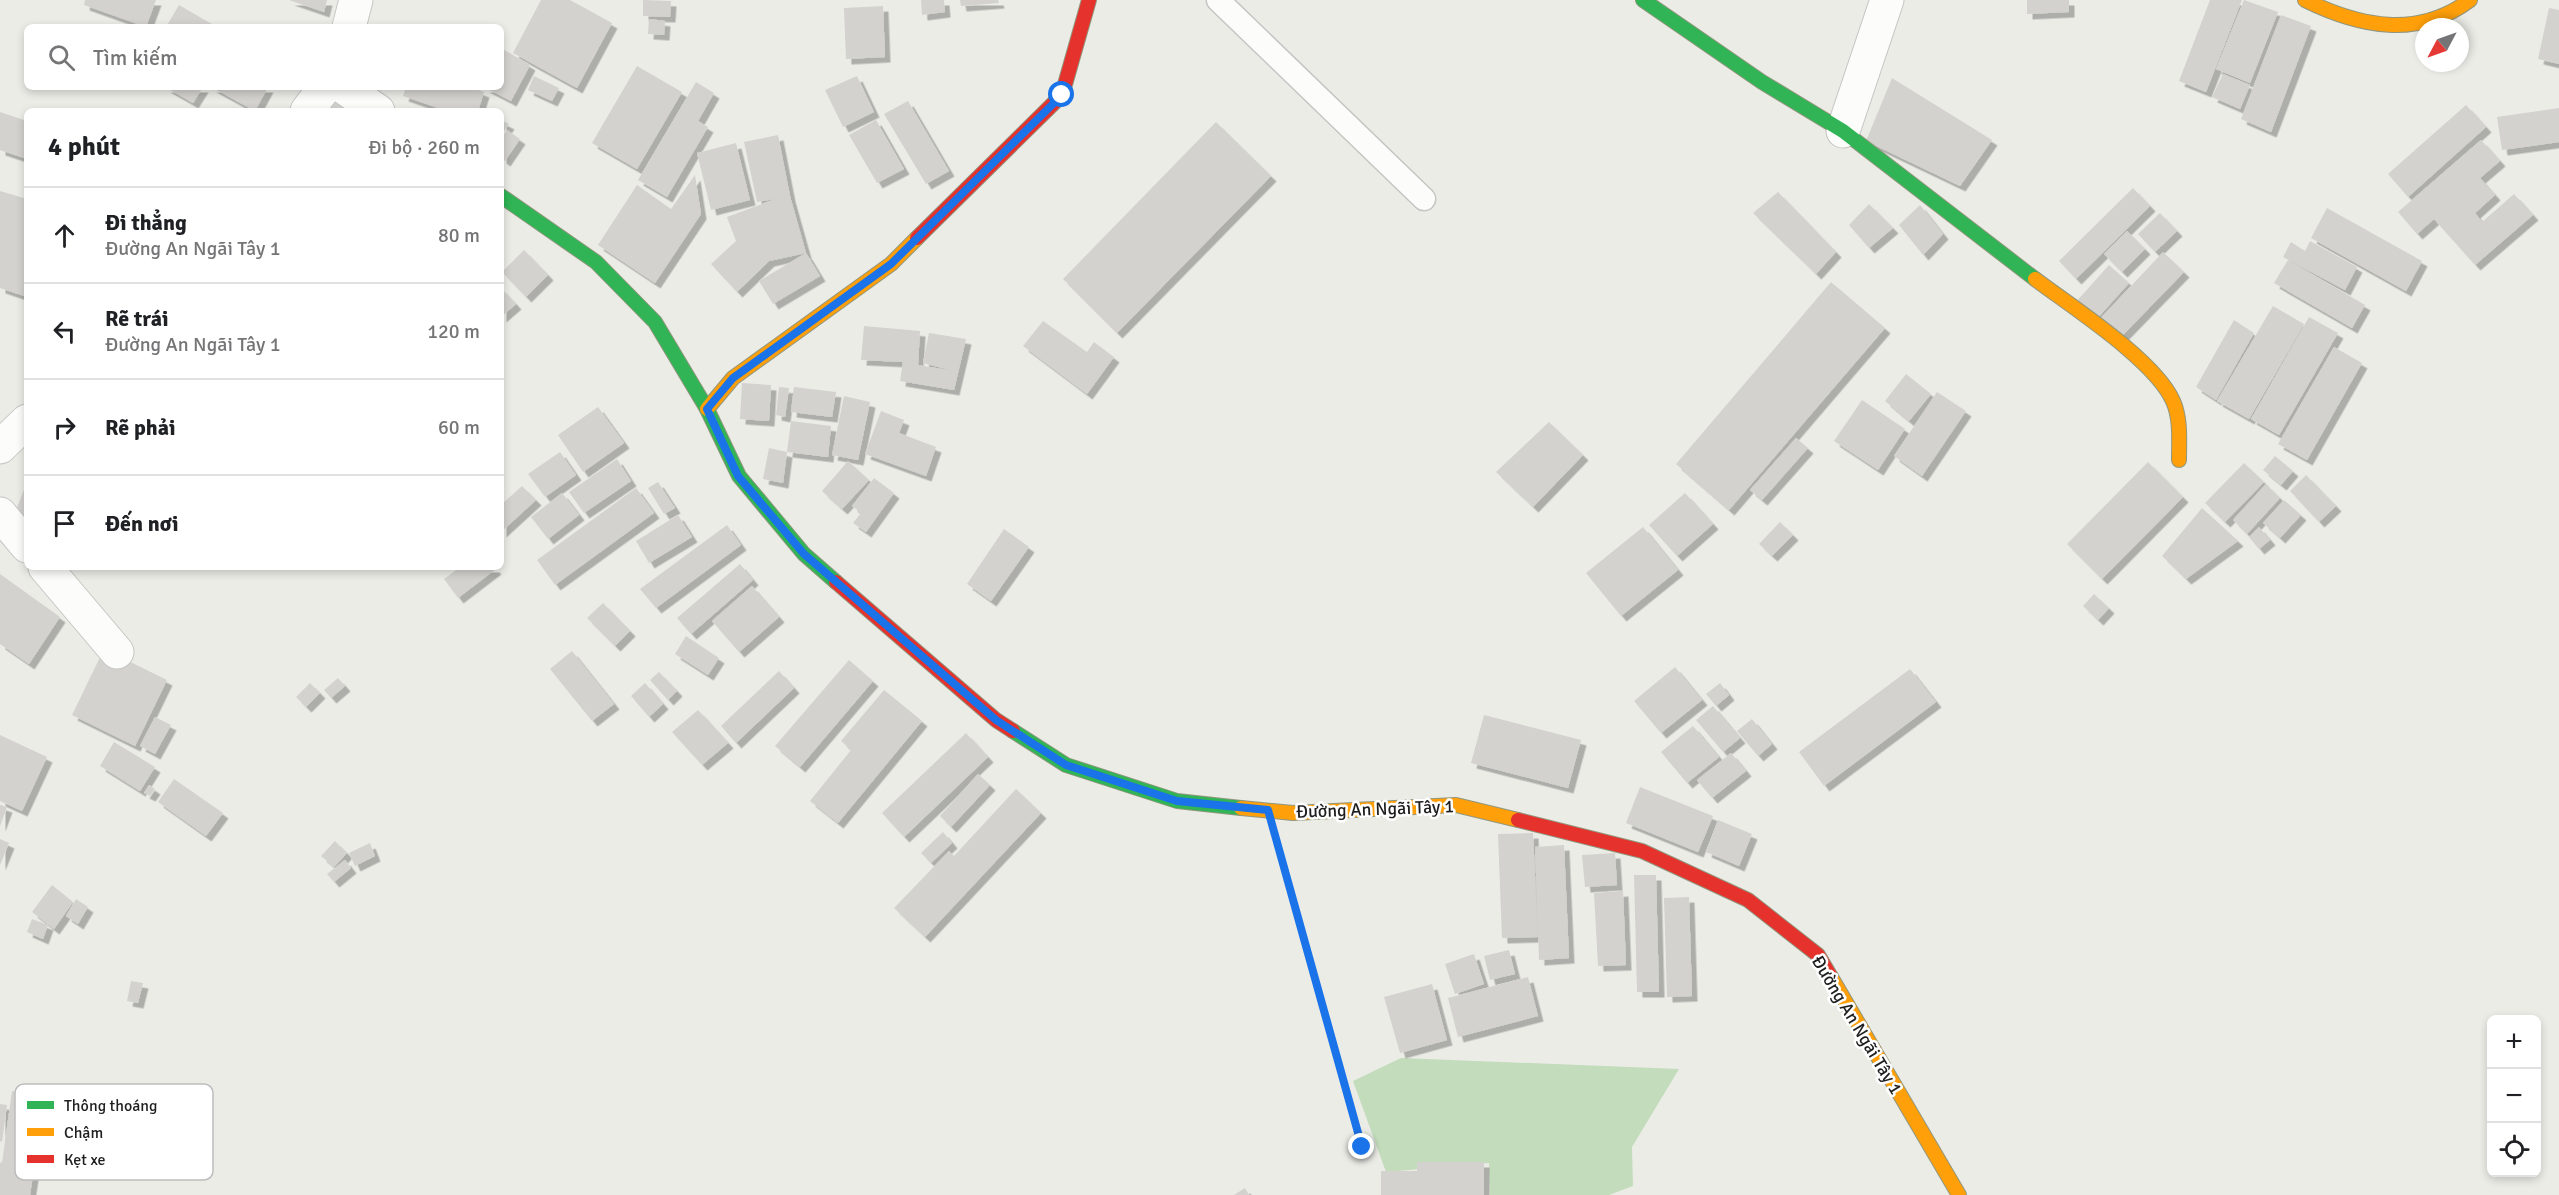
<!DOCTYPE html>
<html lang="vi">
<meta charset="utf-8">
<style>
:root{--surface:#fff;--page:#f6f6f6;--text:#202124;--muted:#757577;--line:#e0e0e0}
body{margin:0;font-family:Signika,sans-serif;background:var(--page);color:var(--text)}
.controls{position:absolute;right:18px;bottom:18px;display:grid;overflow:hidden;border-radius:9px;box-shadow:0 3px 9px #0003}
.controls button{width:54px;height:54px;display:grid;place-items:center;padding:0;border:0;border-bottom:2px solid var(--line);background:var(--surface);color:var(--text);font:30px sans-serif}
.compass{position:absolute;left:2415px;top:18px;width:54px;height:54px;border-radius:50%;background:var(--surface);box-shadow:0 3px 9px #0003;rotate:229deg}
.stop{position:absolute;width:18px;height:18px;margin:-14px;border:4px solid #1a73e8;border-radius:50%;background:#fff}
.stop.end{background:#1a73e8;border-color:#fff;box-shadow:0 2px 6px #0008}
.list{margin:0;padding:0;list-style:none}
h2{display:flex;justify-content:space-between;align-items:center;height:78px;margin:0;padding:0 24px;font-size:26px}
h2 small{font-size:20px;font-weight:400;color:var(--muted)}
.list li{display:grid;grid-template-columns:39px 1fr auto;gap:18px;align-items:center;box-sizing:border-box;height:96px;padding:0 24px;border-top:2px solid var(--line)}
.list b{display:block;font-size:22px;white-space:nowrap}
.list p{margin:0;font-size:20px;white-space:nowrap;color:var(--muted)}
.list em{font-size:20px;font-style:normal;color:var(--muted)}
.icon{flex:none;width:33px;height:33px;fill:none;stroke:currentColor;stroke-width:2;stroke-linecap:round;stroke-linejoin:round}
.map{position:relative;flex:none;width:2559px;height:1195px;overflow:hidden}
.search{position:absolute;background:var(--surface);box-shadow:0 3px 9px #0003;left:24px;top:24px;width:480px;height:66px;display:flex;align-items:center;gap:15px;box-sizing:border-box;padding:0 21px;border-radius:9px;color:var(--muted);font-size:22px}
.panel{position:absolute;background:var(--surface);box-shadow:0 3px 9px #0003;left:24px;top:108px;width:480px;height:462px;border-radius:9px}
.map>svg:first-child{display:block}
.forest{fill:#c2dcbc}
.building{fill:#d3d2ce;filter:url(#shadow)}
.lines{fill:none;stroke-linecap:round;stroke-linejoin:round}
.lane-casing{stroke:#c5c5c3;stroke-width:25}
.street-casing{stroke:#c5c5c3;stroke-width:35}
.fast-casing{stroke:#91977e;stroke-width:16}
.slow-casing{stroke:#91977e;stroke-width:16}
.jam-casing{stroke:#91977e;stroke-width:16}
.path{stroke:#d7cbc6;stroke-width:4;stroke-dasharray:3 3;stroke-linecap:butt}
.lane{stroke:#fcfcfb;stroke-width:22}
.street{stroke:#fcfcfb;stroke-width:33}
.fast{stroke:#30b455;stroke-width:14}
.slow{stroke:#ff9f0a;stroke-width:14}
.jam{stroke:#e5322d;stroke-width:14}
.route{stroke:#1a73e8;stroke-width:8}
.labels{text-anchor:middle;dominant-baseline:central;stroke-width:5;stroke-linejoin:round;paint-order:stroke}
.street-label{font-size:18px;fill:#1e1e1e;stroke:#fff}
.key{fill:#fff;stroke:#bcbcbc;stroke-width:1.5}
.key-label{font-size:16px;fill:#1e1e1e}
</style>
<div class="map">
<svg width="2559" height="1195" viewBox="0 0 2559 1195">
<defs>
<filter id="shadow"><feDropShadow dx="5.5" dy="5.5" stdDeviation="0" flood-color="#0004"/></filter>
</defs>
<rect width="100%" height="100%" fill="#ecece7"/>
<!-- forest -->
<path class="forest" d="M1401,1058L1679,1069L1632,1147L1633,1186L1609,1195H1490L1489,1163L1386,1172L1353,1081Z"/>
<!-- building -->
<path class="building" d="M85,0H156L146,27L84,5Z
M289,0H327L324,12Z
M541,0H570L612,23L577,88L513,53Z
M643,0L671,1L670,17L643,16Z
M921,0H944L945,12L922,15Z
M960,0H998L999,3L961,6Z
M2027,0H2069V12L2027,14Z
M2210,0H2242L2206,92L2179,81Z
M2244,0L2278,12L2250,83L2216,69Z
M179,5L217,27H166Z
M883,6L885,57L846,59L844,8Z
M2549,8L2559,10V64L2538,59Z
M2281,15L2311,26L2271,132L2241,119Z
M649,19L665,21L664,35L648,34Z
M501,48L530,65L511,101L484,87H501Z
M637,66L682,92L637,169L592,143Z
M2223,74L2250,85L2240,109L2212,97Z
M534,76L559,88L552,101L528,90Z
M857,76L874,112L843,127L825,90Z
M1892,78L1992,140L1960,186L1866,141Z
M696,82L714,93L698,121L708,127L667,197L638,180Z
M165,87H203L193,103Z
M211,87H268L255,111Z
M406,87H470L484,92L478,111H447L403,96Z
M329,88L363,111H314Z
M908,101L949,171L926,184L884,114Z
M2466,105L2486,127L2408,197L2388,174Z
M2559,108V142L2502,150L2497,117Z
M0,112L27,121V159L0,150Z
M501,120L509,124L501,136Z
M876,120L904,169L877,183L849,135Z
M1216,122L1271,176L1117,333L1063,279Z
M507,130L520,139L505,161L501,158V139Z
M778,135L790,196L806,253L820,276L773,304L759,281L806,253L769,261L737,292L711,264L736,241L727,217L775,199L757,202L744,142Z
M2481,140L2500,161L2480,178L2495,195L2475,213L2482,222L2514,194L2533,215L2475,265L2434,219L2417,234L2398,212Z
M736,143L750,200L711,210L697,153Z
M695,175L701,214L655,283L598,245L637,185L671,209Z
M2133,188L2150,206L2076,279L2059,261Z
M0,191L27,199V297L0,288Z
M1778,192L1836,252L1816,274L1753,213Z
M1869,204L1893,228L1869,248L1849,225Z
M1920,205L1943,234L1923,255L1899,225Z
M2327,208L2422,261L2406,291L2311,238Z
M2160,213L2177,231L2155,252L2138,234Z
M2127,231L2145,249L2122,272L2104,254Z
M2310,241L2357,267L2345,290L2283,257L2291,242L2305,251Z
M524,250L548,275L526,297L502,272Z
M2163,252L2184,272L2119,339L2099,320Z
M2288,260L2365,305L2352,328L2274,283Z
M2109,265L2129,283L2095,321L2075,303Z
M1831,282L1885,328L1729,510L1676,464Z
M501,288L516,304L501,317Z
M2273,306L2304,324L2249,419L2217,401Z
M2309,317L2338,333L2279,435L2251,419Z
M2234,320L2254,333L2216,400L2196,387Z
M1043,321L1087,352L1094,342L1114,357L1087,394L1023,346Z
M864,326L920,331L918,365L954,371L923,363L929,333L966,339L954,390L900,381L903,362L861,360Z
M2334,347L2362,363L2307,460L2278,444Z
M1906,374L1931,394L1909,421L1885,401Z
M742,383L771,385L769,421L740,419Z
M779,387L789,388L785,417L776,415Z
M794,387L836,392L832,417L791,412Z
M1937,392L1966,411L1922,476L1894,456Z
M844,396L870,402L858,460L832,455Z
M1862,400L1905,429L1878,470L1834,441Z
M598,407L624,443L583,472L558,435Z
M881,411L904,420L899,433L936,447L926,476L865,454Z
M791,421L831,426L828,457L787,452Z
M1549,422L1583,455L1533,507L1496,472Z
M1796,438L1808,448L1762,500L1750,490Z
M769,448L787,452L783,483L763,479Z
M560,452L576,475L545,497L528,474Z
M2275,456L2293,471L2281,485L2263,470Z
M617,459L631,481L584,513L569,492Z
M848,461L869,480L842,509L822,491Z
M2148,462L2183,497L2102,579L2067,544Z
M2244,463L2264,482L2225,522L2205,503Z
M2306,475L2336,506L2319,522L2290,491Z
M874,478L894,493L866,532L853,523L861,513L852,506Z
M27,482V524L13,518Z
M658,482L675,508L664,514L648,488Z
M2266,484L2280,498L2247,534L2233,520Z
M522,486L536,500L501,532V505Z
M636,488L654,513L555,585L537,560Z
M562,493L579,515L548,539L531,517Z
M1685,493L1713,524L1677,556L1649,525Z
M2284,500L2301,515L2280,538L2263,523Z
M2202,508L2238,541L2186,579L2162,556Z
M678,515L692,537L649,563L636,541Z
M1780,522L1793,535L1772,556L1759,544Z
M727,525L741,545L656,608L640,589Z
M1643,527L1678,570L1621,616L1586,573Z
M2259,527L2270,540L2259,549L2249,537Z
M1004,529L1029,547L991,601L967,584Z
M740,564L753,580L691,634L677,618Z
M460,567H494L496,569L458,598L444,579Z
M0,574L60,617L29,664L0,644Z
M752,586L779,617L739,652L712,621Z
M2094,594L2109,608L2098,620L2083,606Z
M603,603L630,631L615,646L587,618Z
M686,636L719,658L708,675L675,654Z
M104,649L167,680L135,746L72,715Z
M572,651L614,704L592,721L550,669Z
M849,660L873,681L800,767L775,746Z
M1675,667L1702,700L1661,733L1634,701Z
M1910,669L1936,702L1824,786L1799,752Z
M779,671L794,688L736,743L721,726Z
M659,672L677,691L668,700L650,680Z
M338,678L345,686L331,698L324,690Z
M310,683L320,693L306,707L296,697Z
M645,683L663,704L649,717L631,696Z
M1720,683L1729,695L1716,706L1706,694Z
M884,690L922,721L838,823L810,801L851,750L841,741Z
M1713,706L1740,738L1723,752L1696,720Z
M698,710L728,743L702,765L672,732Z
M1484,715L1581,740L1568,788L1471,763Z
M155,717L171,725L155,754L140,746Z
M1752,719L1772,744L1758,756L1737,731Z
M1693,726L1719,757L1687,783L1661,752Z
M966,733L988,757L904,837L882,813Z
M0,735L47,757L22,811L0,801Z
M114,742L155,767L140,791L100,766Z
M1731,753L1746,771L1712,798L1697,780Z
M978,774L990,785L951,827L940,816Z
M174,779L223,813L206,836L158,802Z
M149,785L155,789L150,796L144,793Z
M1640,787L1713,816L1698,852L1626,823Z
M1016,789L1041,813L925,937L894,908L949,851L954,856Z
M0,805L7,807L0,826Z
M1718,820L1752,834L1739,866L1706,852Z
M943,832L952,843L931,863L921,853Z
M1533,833L1538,937L1502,938L1498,834Z
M0,839L9,843L0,865Z
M335,841L347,853L334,867L321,856Z
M370,843L375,856L355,866L349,853Z
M1564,845L1569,958L1539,960L1535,847Z
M1615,853L1617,885L1585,887L1582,855Z
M345,860L351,868L334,882L327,874Z
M1634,875H1656L1659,992H1637Z
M52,885L73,902L54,929L32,912Z
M1623,891L1626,965L1598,966L1594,893Z
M1689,897L1692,996L1667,997L1664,898Z
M76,899L88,907L78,924L66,916Z
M32,919L48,925L43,939L27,932Z
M1509,950L1515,974L1490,980L1484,956Z
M1474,954L1484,984L1455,994L1445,964Z
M1528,977L1538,1016L1458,1037L1448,998Z
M131,981L143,983L138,1003L127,1001Z
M1432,984L1447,1040L1400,1053L1384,997Z
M12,1091L45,1096L30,1195H0V1162L2,1163Z
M0,1104L7,1105L2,1142L0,1141Z
M1417,1162H1484V1195H1381V1171H1417Z
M1245,1188L1249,1195H1234Z"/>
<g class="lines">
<defs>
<path id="lane" d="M1218,0L1424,199"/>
<path id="street" d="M349,27L356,0
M343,87L378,111
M307,111L325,87
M1843,131L1887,0
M0,447L27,421
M0,514L27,546
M45,567L117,652"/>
<path id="fast" d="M1643,0L1762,82L1843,131L2035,279
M501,196L596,262L655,322L707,409L739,476L804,554L836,582
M1013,731L1066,765L1177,801L1241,808"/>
<path id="slow" d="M2305,0C2360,27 2418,39 2470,0
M2035,279C2072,307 2155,360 2173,401C2181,419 2179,440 2179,460
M707,409L733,378L891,264L917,238
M1241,808L1293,813L1456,805L1518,820
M1831,977L1959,1195"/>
<path id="jam" d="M917,238L1062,95L1089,0
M836,582L996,720L1013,731
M1518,820L1642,851L1748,900L1818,955L1831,977"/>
</defs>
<!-- lane casing -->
<use href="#lane" class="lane-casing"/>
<!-- street casing -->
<use href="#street" class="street-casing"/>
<!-- fast casing -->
<use href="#fast" class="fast-casing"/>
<!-- slow casing -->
<use href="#slow" class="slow-casing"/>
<!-- jam casing -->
<use href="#jam" class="jam-casing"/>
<!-- path -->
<path class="path" d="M1279,849L1362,1147"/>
<!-- lane -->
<use href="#lane" class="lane"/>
<!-- street -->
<use href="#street" class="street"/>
<!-- fast -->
<use href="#fast" class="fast"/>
<!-- slow -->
<use href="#slow" class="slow"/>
<!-- jam -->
<use href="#jam" class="jam"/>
</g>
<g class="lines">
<!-- route -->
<path class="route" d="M1062,95L891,264L733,378L707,409L738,476L804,554L996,720L1066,765L1177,801L1268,810L1362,1147"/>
</g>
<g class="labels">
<!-- street labels -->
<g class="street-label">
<text transform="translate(1375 809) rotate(-2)">Đường An Ngãi Tây 1</text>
<text transform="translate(1857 1025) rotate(59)">Đường An Ngãi Tây 1</text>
</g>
</g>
<!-- legend -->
<rect x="15" y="1084" width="198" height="96" rx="9" class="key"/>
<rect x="27" y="1101" width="27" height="8" fill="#30b455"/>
<rect x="27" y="1128" width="27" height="8" fill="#ff9f0a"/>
<rect x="27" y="1155" width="27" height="8" fill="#e5322d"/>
<g class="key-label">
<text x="64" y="1111">Thông thoáng</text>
<text x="64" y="1138">Chậm</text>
<text x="64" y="1165">Kẹt xe</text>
</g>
</svg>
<div class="controls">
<button>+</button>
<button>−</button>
<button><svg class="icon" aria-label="locate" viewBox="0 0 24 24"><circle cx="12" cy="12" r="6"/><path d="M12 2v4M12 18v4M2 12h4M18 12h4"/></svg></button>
</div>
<svg class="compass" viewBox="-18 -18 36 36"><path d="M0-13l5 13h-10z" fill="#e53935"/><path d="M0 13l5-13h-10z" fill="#757577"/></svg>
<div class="stop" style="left:1062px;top:95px"></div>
<div class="stop end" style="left:1362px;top:1147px"></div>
<div class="search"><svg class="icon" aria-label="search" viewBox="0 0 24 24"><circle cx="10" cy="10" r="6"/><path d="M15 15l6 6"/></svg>Tìm kiếm</div>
<section class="panel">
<h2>4 phút<small>Đi bộ · 260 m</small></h2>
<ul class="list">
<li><svg class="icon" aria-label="ahead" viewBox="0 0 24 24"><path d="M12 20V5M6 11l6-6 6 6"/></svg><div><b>Đi thẳng</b><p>Đường An Ngãi Tây 1</p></div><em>80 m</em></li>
<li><svg class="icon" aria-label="left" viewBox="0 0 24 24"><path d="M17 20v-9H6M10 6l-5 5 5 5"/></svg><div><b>Rẽ trái</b><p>Đường An Ngãi Tây 1</p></div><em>120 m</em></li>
<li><svg class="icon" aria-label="right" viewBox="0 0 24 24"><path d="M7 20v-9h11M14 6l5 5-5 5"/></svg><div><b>Rẽ phải</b></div><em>60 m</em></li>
<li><svg class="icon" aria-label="arrive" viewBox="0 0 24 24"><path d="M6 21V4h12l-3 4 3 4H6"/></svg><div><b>Đến nơi</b></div></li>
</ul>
</section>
</div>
